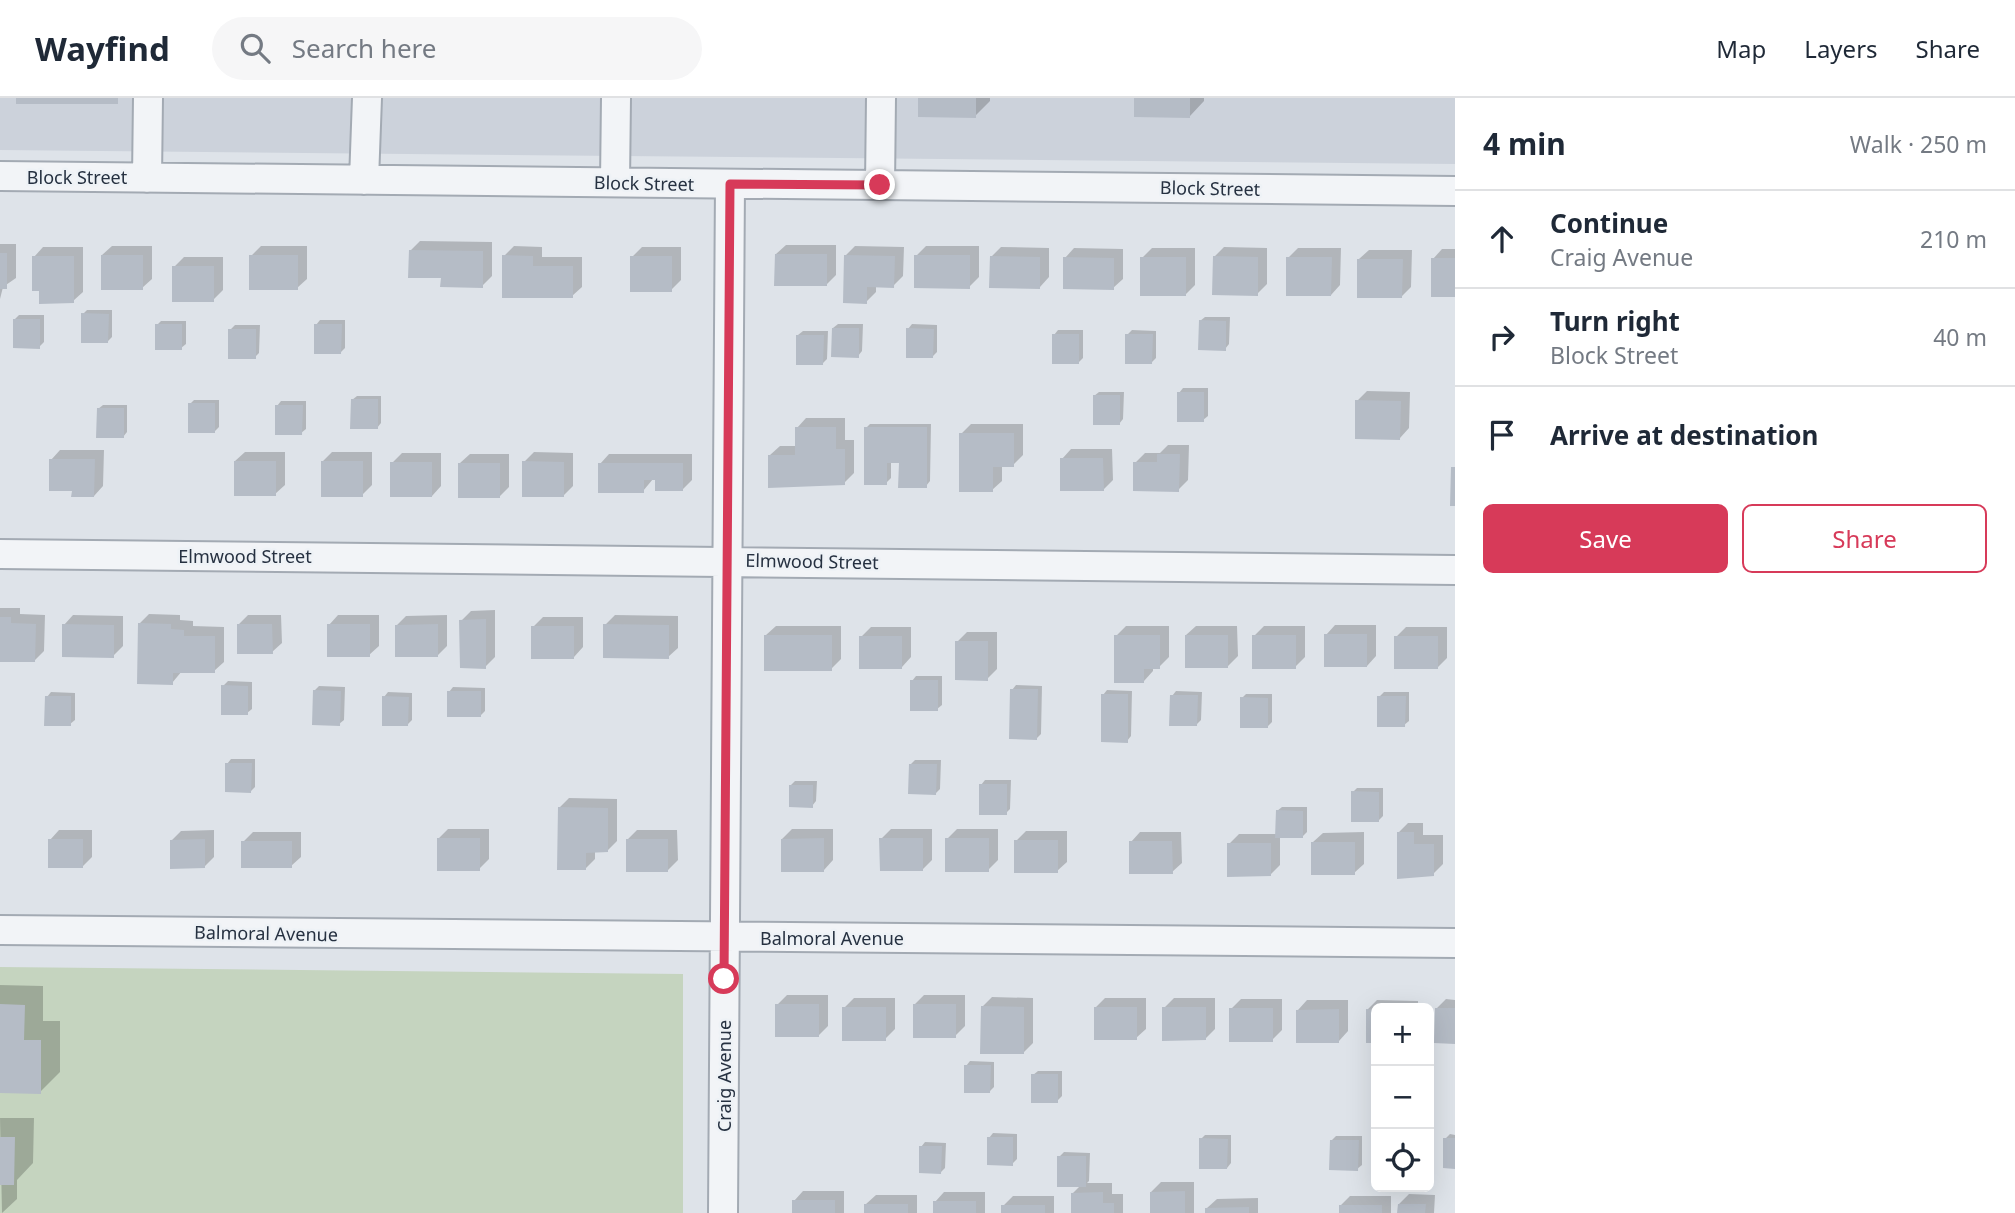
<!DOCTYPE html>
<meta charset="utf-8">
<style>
:root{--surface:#fff;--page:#f6f6f7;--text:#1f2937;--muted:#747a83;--line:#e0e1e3;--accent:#d73a59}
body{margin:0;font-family:"Noto Sans",sans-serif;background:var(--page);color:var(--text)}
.controls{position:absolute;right:21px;bottom:21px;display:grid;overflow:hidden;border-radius:10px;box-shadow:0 7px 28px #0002}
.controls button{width:63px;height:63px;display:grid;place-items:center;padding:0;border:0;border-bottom:2px solid var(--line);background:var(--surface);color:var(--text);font:35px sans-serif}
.stop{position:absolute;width:21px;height:21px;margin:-16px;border:5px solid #d73a59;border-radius:50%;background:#fff}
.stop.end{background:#d73a59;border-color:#fff;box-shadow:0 2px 7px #0008}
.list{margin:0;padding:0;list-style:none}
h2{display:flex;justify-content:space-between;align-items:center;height:91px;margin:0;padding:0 28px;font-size:30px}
h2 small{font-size:23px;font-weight:400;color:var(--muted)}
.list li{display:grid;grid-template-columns:46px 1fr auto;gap:21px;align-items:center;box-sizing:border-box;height:98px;padding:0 28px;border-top:2px solid var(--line)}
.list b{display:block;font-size:26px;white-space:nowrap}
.list p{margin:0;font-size:23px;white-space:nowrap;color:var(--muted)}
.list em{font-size:23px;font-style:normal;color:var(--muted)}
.actions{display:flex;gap:14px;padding:21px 28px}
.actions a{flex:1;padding:16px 0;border:2px solid var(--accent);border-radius:10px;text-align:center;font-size:24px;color:var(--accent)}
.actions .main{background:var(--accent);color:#fff}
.icon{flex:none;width:38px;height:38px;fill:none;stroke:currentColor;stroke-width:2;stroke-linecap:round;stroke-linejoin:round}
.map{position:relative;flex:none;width:1455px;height:1115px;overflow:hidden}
header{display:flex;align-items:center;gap:42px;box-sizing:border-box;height:98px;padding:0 35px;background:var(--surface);border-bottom:2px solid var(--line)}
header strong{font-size:33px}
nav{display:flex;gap:38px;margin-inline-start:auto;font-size:24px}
.search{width:490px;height:63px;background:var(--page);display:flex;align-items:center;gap:18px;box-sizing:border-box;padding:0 24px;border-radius:38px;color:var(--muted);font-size:26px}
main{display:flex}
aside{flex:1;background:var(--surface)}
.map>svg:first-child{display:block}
.built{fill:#ccd2db}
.green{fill:#c5d4bf}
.shadow{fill:#0003}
.building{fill:#b5bcc6}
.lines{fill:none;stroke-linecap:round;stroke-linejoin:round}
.minor-casing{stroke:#a3aab3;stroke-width:32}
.minor{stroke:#f2f4f7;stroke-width:28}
.route{stroke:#d73a59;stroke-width:9}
.labels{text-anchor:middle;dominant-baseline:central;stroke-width:5;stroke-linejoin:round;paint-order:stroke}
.street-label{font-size:18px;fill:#263141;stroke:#eef2f6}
</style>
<header>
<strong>Wayfind</strong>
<div class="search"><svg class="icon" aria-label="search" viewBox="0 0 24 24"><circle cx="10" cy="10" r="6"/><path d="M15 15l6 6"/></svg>Search here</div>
<nav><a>Map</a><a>Layers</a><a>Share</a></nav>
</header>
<main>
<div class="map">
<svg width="1455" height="1115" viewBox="0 0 1455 1115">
<rect width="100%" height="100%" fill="#dee3e9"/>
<!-- built -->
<path class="built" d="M0,0H1455V66L0,52Z"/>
<!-- green -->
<path class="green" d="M0,869L683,876V1115H0Z"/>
<!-- shadow -->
<path class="shadow" d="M920,0H990V3L975,18Z
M1136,0H1204V3L1190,18Z
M420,143L492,144V178L482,188L442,178L410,153Z
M0,146H16V180L3,189L0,201Z
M786,147H836V177L826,187L776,156Z
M112,148H152V181L142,190L102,157Z
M261,148H307V181L297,190L251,158Z
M514,148L542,149V159H582V189L572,198L504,158Z
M855,148L904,149L903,178L893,188H876V194L866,204L845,158Z
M926,148H979V179L969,189L916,158Z
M43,149H83V194L73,203L40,191L34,159Z
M642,149H681V182L671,192L632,159Z
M1001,149L1049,150V179L1040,189L991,159Z
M1224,149L1267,150V186L1257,196L1214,159Z
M1074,150L1123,151V181L1113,190L1065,160Z
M1152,150H1195V187L1185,197L1142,160Z
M1298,150H1341L1340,187L1331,197L1288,160Z
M1442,151H1455V198L1433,161Z
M1369,152H1412L1411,189L1402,198L1359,161Z
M184,159H223V192L213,202L174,169Z
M87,212H112V239L107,244L83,216Z
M19,217H44V244L39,249L15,221Z
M1205,219H1230L1229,246L1225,251L1200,223Z
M320,222H345V250L341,254L316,227Z
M161,223H186V246L181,250L157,227Z
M838,226H863L862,253L858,258L833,230Z
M912,226L937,227V254L933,258L908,231Z
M235,227H260L259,255L255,259L230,232Z
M1058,232H1083V260L1079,264L1054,237Z
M1132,232L1156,233V260L1152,264L1127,237Z
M803,233H828L827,261L823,265L798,237Z
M1183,290H1208V318L1203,322L1179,295Z
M1367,293L1410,294L1409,330L1400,340L1357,303Z
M1099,294H1124L1123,321L1119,326L1094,298Z
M357,298H381V325L377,330L352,302Z
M194,302H219V329L214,334L190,306Z
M281,303H306V331L301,335L277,308Z
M103,307H127V334L123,339L98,311Z
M806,320H845V342H854V375L844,385L770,357L780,348H796L797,330Z
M870,326H931L930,383L926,388L900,364H891V380L886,385L866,330Z
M971,326H1023V357L1013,367H1002V383L992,392L961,336Z
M1168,347H1189L1188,382L1178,392L1135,365L1145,355H1160Z
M1071,351H1112L1113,382L1103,392L1062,361Z
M60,352H104L103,388L94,398L73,391L51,362Z
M245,354H285V387L275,396L235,363Z
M332,354H372V387L362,397L322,364Z
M534,354L573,355V388L564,397L524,364Z
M402,355H441V388L432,398L392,365Z
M470,356H509V389L500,398L460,365Z
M609,356H692V382L683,391L653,381L643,393L600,366Z
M0,510H20V516L45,517L44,553L34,563L0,562Z
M495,512V559L485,569L461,523L471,513Z
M149,516L180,517V522L193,523V528L224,529V564L214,573H182L172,585L139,526Z
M73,517L123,518V548L113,558L64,527Z
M248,517H281L282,545L272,554L238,527Z
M338,517H379V548L369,557L329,527Z
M447,517V548L437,558L397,527L406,518Z
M615,517L678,518V550L668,559L605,527Z
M543,519H583V549L574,559L533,529Z
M1335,527H1376V558L1367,568L1326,537Z
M776,528H841V561L831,571L766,537Z
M1126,528H1169V559L1159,569H1153V573L1144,583L1116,538Z
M1196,528H1237L1238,558L1228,568L1186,537Z
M1264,528H1305V559L1295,569L1254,538Z
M871,529H911V559L902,569L861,539Z
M1406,529H1447V560L1437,570L1396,539Z
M967,534H997V571L987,581L957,544Z
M916,578H942V607L937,611L912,583Z
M228,583L252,584V611L247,615L223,588Z
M1016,587L1042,588L1041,636L1037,640L1012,592Z
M319,588L345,589L344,622L339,626L314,593Z
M453,589L485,590V613L480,618L449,594Z
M1107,592L1132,593L1131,638L1127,643L1103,597Z
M1176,593L1202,594L1201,622L1197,626L1172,598Z
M51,594L75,595V622L70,626L47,599Z
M388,594L412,595V622L408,626L384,599Z
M1384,594H1409V623L1404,627L1379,599Z
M1246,596H1272V624L1267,629L1242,600Z
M231,661H255V689L251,693L227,666Z
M915,662H941L940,691L936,695L911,666Z
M985,682H1011L1010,711L1006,715L981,687Z
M795,683H817L816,703L812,708L791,687Z
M1357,690H1383V718L1378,723L1353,694Z
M569,700L617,701V743L607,753H595V761L585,771L559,710Z
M1282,709H1307V734L1303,738H1280V767L1270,777L1229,746L1239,736H1277V713Z
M1408,725H1423V737H1443V766L1433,776L1399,779L1398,735Z
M448,731H489V761L479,771L438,741Z
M792,731H833V762L824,772L782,741Z
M891,731H932V762L922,772L881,741Z
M957,731H998V762L988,772L947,741Z
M59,732H92V759L83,768L50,742Z
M214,732V759L204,769L172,742L181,733Z
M637,732H677L678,762L668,772L627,742Z
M1026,733H1067V764L1057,773L1016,743Z
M253,734H301V759L291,768L243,744Z
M1140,734H1181L1182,765L1172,774L1131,744Z
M1364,734V766L1354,775L1313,744L1323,735Z
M0,887L43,888V923H60V974L40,994H0Z
M787,897H828V928L818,938L777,907Z
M924,897H965V928L955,938L914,907Z
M992,899L1033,900V945L1023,955L982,909Z
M854,900H895V931L885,941L844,910Z
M1105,900H1146V931L1136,940L1095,910Z
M1174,900H1215V931L1205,941L1164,910Z
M1241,901H1282V932L1272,942L1231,911Z
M1446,901L1455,902V944L1436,911Z
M1307,902H1348V933L1339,943L1298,912Z
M1377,902L1418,903V910H1376V943H1367V912Z
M970,963L994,964V989L990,993L966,968Z
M1038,973H1062V998L1057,1003L1033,977Z
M0,1020H34L33,1065L17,1082V1101L2,1115Z
M993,1035L1017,1036V1061L1012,1066L989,1040Z
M1450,1036L1455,1037V1069L1445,1041Z
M1205,1037H1231V1065L1227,1070L1201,1041Z
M1336,1038H1362V1067L1357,1071L1332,1042Z
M925,1044L946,1045L945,1070L941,1074L921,1049Z
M1064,1054L1090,1055L1089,1083L1087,1085H1112V1096H1123V1115H1073V1095L1081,1087L1059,1059Z
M1161,1084H1194V1115H1152L1151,1094Z
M803,1093H844V1115H794V1103Z
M944,1094H985V1115H935V1104Z
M1409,1096L1435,1097L1434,1115H1399V1106Z
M876,1097H917V1115H866V1106Z
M1013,1098H1054V1115H1003V1108Z
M1350,1098H1391V1115H1340V1108Z
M1258,1100V1115H1207V1110L1217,1101Z"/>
<!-- building -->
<path class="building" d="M16,0H118V6H16Z
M918,0H976V20L918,19Z
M1134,0H1190V20L1134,19Z
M409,152L483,153V190L440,189L441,180H408Z
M0,155H7V191H0Z
M775,156H827V188H774Z
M101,157H143V192H101Z
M249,157H298V192H249Z
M502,157L533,158V168H573V200H502Z
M844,157L895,158L894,190L867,189V206L843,205Z
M914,157H970V191L914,190Z
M32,158H74V205L39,206V193H32Z
M630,158H672V194H630Z
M990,158L1040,159V191L989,190Z
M1213,158L1258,159V198L1212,197Z
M1063,159L1114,160V192L1063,191Z
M1140,159H1186V198H1140Z
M1286,159H1332L1331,198H1286Z
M1431,160H1455V199H1431Z
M1357,161H1403L1402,200H1357Z
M172,168H214V204H172Z
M81,215L109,216L108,245H81Z
M13,221H40V251L13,250Z
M1199,222L1226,223V253L1198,252Z
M155,226H182V252H155Z
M314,226H342L341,256H314Z
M832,230H859V260L831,259Z
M906,230L934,231L933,260H906Z
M228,231H256V261H228Z
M1052,236H1079V266H1052Z
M1125,236H1153L1152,266H1125Z
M796,237H824L823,267H796Z
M1177,294H1204V324H1177Z
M1093,297H1120V327H1093Z
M351,301H378V331H350Z
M1355,302L1401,303L1400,342L1355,341Z
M188,305H215V335H188Z
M275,307H303L302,337H275Z
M97,310H124V340H96Z
M795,329H836V351H845V387L768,390V357H795Z
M864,329H927V390H898L899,365H887V387H864Z
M959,335H1014V369H993V394H959Z
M1157,356H1180L1179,394L1133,393V364H1157Z
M1060,360H1103L1104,393H1060Z
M49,361H95L94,399H71L72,393H49Z
M234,363H276V398H234Z
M321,363H363V399H321Z
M522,363L564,364V399H522Z
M390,364H432V399H390Z
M458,365H500V400H458Z
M598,365H683V393H655V382H644V395H598Z
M1451,369H1455V408H1450Z
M0,519H11V525L36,526L35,564H0Z
M486,521V571L460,570L459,522Z
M138,525L171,526V531L184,532V538H215V575H173V587L137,586Z
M62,526L114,527V560L62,559Z
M237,526H272L273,556H237Z
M327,526H370V559H327Z
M438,526V559H395V527Z
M603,526L669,527V561L603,560Z
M531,528H574V561H531Z
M1324,536H1367V569H1324Z
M764,537H832V573H764Z
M1114,537H1160V571H1144V585H1114Z
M1185,537H1228V570H1185Z
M1252,537H1296V571H1252Z
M859,538H902V571H859Z
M1394,538H1438V571H1394Z
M955,543H988V583L955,582Z
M910,582H938V613H910Z
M221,587L248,588V617H221Z
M1010,591H1038L1037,642L1009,641Z
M313,592L341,593L340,628L312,627Z
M447,593H481V619H447Z
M1101,596H1128V645L1101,644Z
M1170,597H1198L1197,628H1169Z
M45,598H71V628H44Z
M382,598L409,599L408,628H382Z
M1377,598H1406L1405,629H1377Z
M1240,599L1268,600V630H1240Z
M225,665H252L251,695L225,694Z
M909,666H937L936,697L908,696Z
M979,686H1007V717H979Z
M789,687H813V710L789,709Z
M1351,693L1379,694V724H1351Z
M558,709L608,710V754L586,755V772H557Z
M1276,712L1303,713V740H1275Z
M1397,734H1414V746H1434V778L1397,781Z
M437,740H480V773H437Z
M824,740V774H781V741Z
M879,740H923V773H880Z
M945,740H989V774H945Z
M48,741H83V770H48Z
M205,741V770L170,771V742Z
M626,741H668V774H626Z
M1014,742H1058V775H1014Z
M241,743H292V770H241Z
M1129,743H1172L1173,776H1129Z
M1311,744H1355V777H1311Z
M1227,745H1271V778L1227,779Z
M0,906L25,907L24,942H41V996L0,995Z
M775,906H819V939H775Z
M913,906H956V940H913Z
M981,908L1024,909V956H980Z
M842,909H886V943H842Z
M1094,909H1137V942H1094Z
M1162,909H1206V942L1162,943Z
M1229,910H1273V944H1229Z
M1435,910H1455V946L1434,945Z
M1339,911V945H1296V912Z
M1366,911L1376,912V945H1366Z
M964,967H991L990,995H964Z
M1031,976H1058V1005H1031Z
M0,1039H15L14,1087H0Z
M987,1039H1013V1068L987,1067Z
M1199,1040L1228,1041L1227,1071H1199Z
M1443,1040H1455V1071L1443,1070Z
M1330,1042H1359L1358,1073L1329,1072Z
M919,1048H942L941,1076L919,1075Z
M1057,1058H1086V1089H1057Z
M1185,1093V1115H1150V1094Z
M1103,1094V1105H1114V1115H1071V1095Z
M792,1102H835V1115H792Z
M933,1103H976V1115H933Z
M864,1106H908V1115H864Z
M1398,1106H1426L1425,1115H1397Z
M1001,1107H1045V1115H1001Z
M1339,1107H1382V1115H1339Z
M1249,1109V1115H1205V1110Z"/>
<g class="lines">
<defs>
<path id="minor" d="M0,78L1455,93
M147,80L148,0
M364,82L367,0
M615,84L616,0
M880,87L881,0
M0,456L1455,472
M0,832L1455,845
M723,1115L730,86"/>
</defs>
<!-- minor casing -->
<use href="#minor" class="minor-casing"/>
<!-- minor -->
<use href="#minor" class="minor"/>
</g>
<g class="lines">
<!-- route -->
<path class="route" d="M724,881L730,86L880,87"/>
</g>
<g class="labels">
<!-- street labels -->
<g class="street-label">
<text x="77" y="79">Block Street</text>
<text transform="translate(644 85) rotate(1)">Block Street</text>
<text transform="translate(1210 90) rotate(1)">Block Street</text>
<text x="245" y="458">Elmwood Street</text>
<text transform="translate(812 463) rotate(1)">Elmwood Street</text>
<text transform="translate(266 835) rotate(1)">Balmoral Avenue</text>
<text x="832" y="840">Balmoral Avenue</text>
<text transform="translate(724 978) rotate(-90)">Craig Avenue</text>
</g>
</g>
</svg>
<div class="controls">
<button>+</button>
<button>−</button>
<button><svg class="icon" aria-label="locate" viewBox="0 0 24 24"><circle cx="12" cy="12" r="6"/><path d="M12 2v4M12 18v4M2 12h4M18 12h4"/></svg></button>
</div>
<div class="stop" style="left:724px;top:881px"></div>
<div class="stop end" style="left:880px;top:87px"></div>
</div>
<aside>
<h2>4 min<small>Walk · 250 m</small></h2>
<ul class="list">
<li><svg class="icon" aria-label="ahead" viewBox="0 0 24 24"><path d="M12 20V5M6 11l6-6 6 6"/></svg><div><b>Continue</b><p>Craig Avenue</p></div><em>210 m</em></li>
<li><svg class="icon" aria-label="right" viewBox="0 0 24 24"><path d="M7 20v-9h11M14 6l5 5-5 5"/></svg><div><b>Turn right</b><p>Block Street</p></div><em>40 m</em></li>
<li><svg class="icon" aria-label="arrive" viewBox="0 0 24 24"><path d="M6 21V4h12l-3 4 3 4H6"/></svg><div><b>Arrive at destination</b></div></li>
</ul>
<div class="actions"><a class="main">Save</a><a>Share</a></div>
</aside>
</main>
